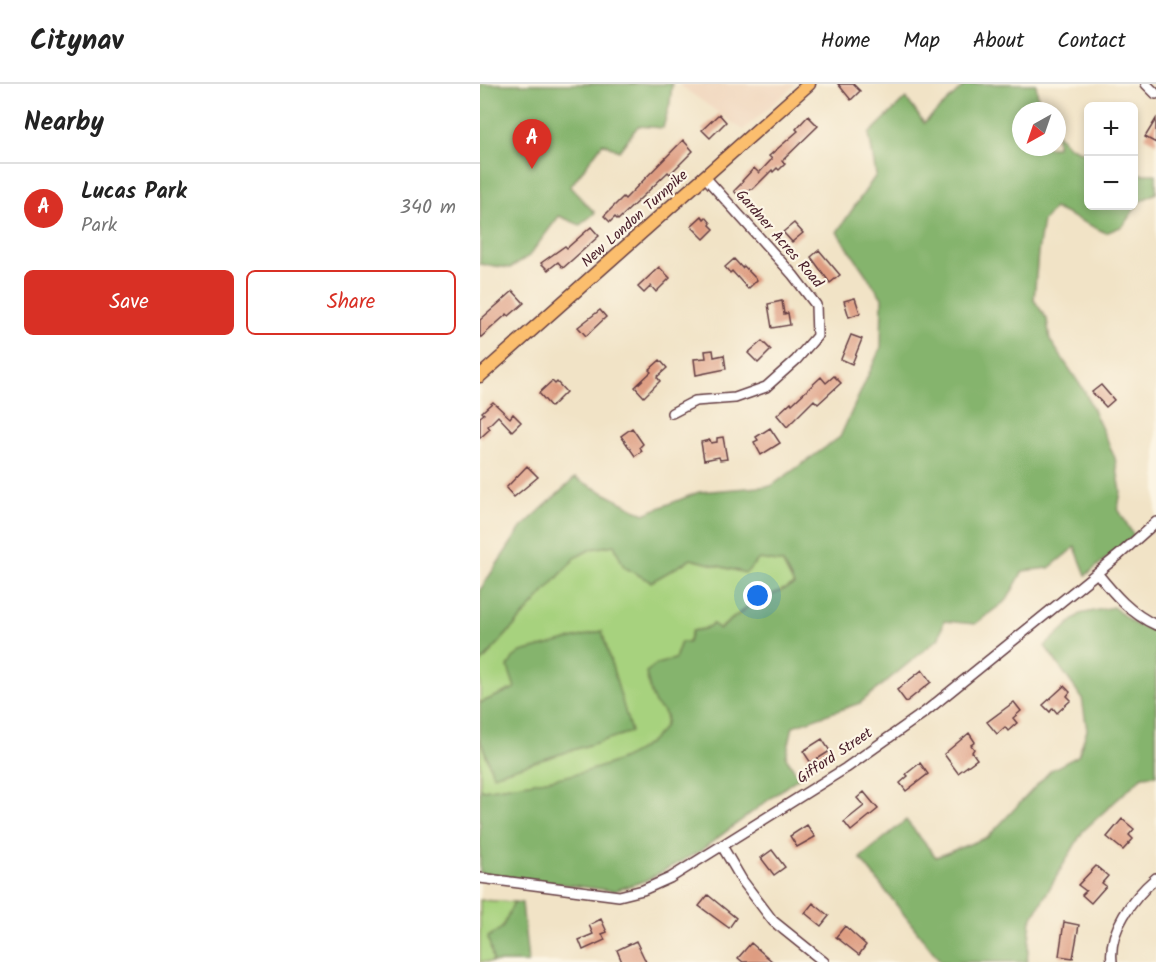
<!DOCTYPE html>
<meta charset="utf-8">
<style>
:root{--surface:#fff;--page:#f2f2f2;--text:#222;--muted:#767676;--line:#e0e0e0;--accent:#d93025}
body{margin:0;font-family:Kalam,sans-serif;background:var(--page);color:var(--text)}
.controls{position:absolute;right:18px;top:18px;display:grid;overflow:hidden;border-radius:9px;box-shadow:0 3px 9px #0003}
.controls button{width:54px;height:54px;display:grid;place-items:center;padding:0;border:0;border-bottom:2px solid var(--line);background:var(--surface);color:var(--text);font:30px sans-serif}
.compass{position:absolute;left:532px;top:18px;width:54px;height:54px;border-radius:50%;background:var(--surface);box-shadow:0 3px 9px #0003;rotate:220deg}
.you{position:absolute;left:278px;top:512px;width:21px;height:21px;margin:-15px;border:4px solid #fff;border-radius:50%;background:#1a73e8;box-shadow:0 0 0 9px #1a73e833}
.badge{display:grid;place-items:center;width:39px;height:39px;border-radius:50%;background:var(--accent);color:#fff;font-size:20px;font-weight:700}
.pin{position:absolute;translate:-50% -50px;filter:drop-shadow(0 2px 3px #0008)}
.pin::after{content:'';position:absolute;top:32px;width:21px;height:18px;background:inherit;clip-path:polygon(0 0,100% 0,50% 100%)}
.list{margin:0;padding:0;list-style:none}
h2{display:flex;justify-content:space-between;align-items:center;height:78px;margin:0;padding:0 24px;font-size:26px}
h2 small{font-size:20px;font-weight:400;color:var(--muted)}
.list li{display:grid;grid-template-columns:39px 1fr auto;gap:18px;align-items:center;box-sizing:border-box;height:90px;padding:0 24px;border-top:2px solid var(--line)}
.list b{display:block;font-size:22px;white-space:nowrap}
.list p{margin:0;font-size:20px;white-space:nowrap;color:var(--muted)}
.list em{font-size:20px;font-style:normal;color:var(--muted)}
.actions{display:flex;gap:12px;padding:18px 24px}
.actions a{flex:1;padding:14px 0;border:2px solid var(--accent);border-radius:9px;text-align:center;font-size:21px;color:var(--accent)}
.actions .main{background:var(--accent);color:#fff}
.map{position:relative;flex:none;width:676px;height:878px;overflow:hidden}
header{display:flex;align-items:center;gap:36px;box-sizing:border-box;height:84px;padding:0 30px;background:var(--surface);border-bottom:2px solid var(--line)}
header strong{font-size:28px}
nav{display:flex;gap:33px;margin-inline-start:auto;font-size:21px}
main{display:flex}
aside{flex:1;background:var(--surface)}
.map>svg:first-child{display:block}
.built{fill:#f0d5bc}
.green{fill:#a7d27e;stroke:#787854;stroke-width:1.5}
.forest{fill:#85b46d;stroke:#686a4c;stroke-width:1.5}
.building{fill:#de9c81}
.lines{fill:none;stroke-linecap:round;stroke-linejoin:round}
.minor-casing{stroke:#633c42;stroke-width:12}
.major-casing{stroke:#633c42;stroke-width:15}
.minor{stroke:#fff;stroke-width:9}
.major{stroke:#fbbe6e;stroke-width:12}
.labels{text-anchor:middle;dominant-baseline:central;stroke-width:4.5;stroke-linejoin:round;paint-order:stroke}
.street-label{font-size:15px;fill:#4a1f2b;stroke:#fcf5e5}
</style>
<header>
<strong>Citynav</strong>
<nav><a>Home</a><a>Map</a><a>About</a><a>Contact</a></nav>
</header>
<main>
<aside>
<h2>Nearby<small></small></h2>
<ul class="list">
<li><span class="badge">A</span><div><b>Lucas Park</b><p>Park</p></div><em>340 m</em></li>
</ul>
<div class="actions"><a class="main">Save</a><a>Share</a></div>
</aside>
<div class="map">
<svg width="676" height="878" viewBox="0 0 676 878">
<rect width="100%" height="100%" fill="#fcf5e5"/>
<filter id="ink" filterUnits="userSpaceOnUse"><feTurbulence type="fractalNoise" baseFrequency=".0167" numOctaves="2"/><feDisplacementMap in="SourceGraphic" scale="12" xChannelSelector="R" yChannelSelector="G"/><feConvolveMatrix kernelMatrix="1 2 1 2 8 2 1 2 1" color-interpolation-filters="sRGB"/></filter>
<filter id="wash" filterUnits="userSpaceOnUse"><feTurbulence type="fractalNoise" baseFrequency=".008" numOctaves="4" result="noise"/><feDisplacementMap in="SourceGraphic" scale="24" xChannelSelector="R" yChannelSelector="G"/><feGaussianBlur stdDeviation="1.35" result="paint"/><feColorMatrix in="noise" values="0 0 0 0 0 0 0 0 0 0 0 0 0 0 0 0 0 1.4 0 .05"/><feComposite in="paint" operator="in"/></filter>
<g filter="url(#wash)">
<rect width="100%" height="100%" fill="#f1e3c6"/>
<!-- built -->
<path class="built" d="M198,0H316L263,46Z"/>
<!-- green -->
<path class="green" d="M134,461L144,483L171,498L211,475L265,489L279,474L302,478L314,501L271,520L239,545L233,540L224,545L212,547L208,559L201,558L195,575L177,580L175,619C186,629 190,636 180,649C145,690 54,698 3,706L0,703V654L13,691L35,604L0,619V580L96,473L111,465Z
M0,816L34,818L22,844L13,876L11,878H0Z"/>
<!-- forest -->
<path class="forest" d="M0,0H192L190,19L183,44L158,42L139,67L123,59L90,103L115,129L100,141L79,132L49,172L30,184L0,180Z
M486,0H556L560,27H541V63H577V49L588,62L608,70V122H654V87L660,90H676V109L659,118L643,142L626,149L574,124L563,137L558,168L554,216L567,235L570,256L605,308L635,374L641,407L638,425L654,452L606,491L595,463L569,484L543,487L527,516L495,540L464,537L459,554L380,619L313,642L306,673L319,693L220,767L167,796L134,807L0,789V703L3,706C53,698 140,690 176,652C180,648 186,643 186,637C188,627 179,626 175,619C170,611 168,597 166,588L177,580L195,575L201,558L208,559L212,547L224,545L233,540L240,545L271,520L314,501L303,479L279,475L266,489L211,475L171,498L144,483L134,461L111,465L96,473L0,580V506L41,444L95,394L164,430L219,408L291,402L360,353L401,263L402,214L357,148L396,91L389,50L426,14L444,39Z
M633,523L656,541L676,546V691L663,692L603,747L551,836L547,878H461L380,774L426,736L456,773L508,753L571,686L598,672L607,646L602,614L565,562L600,530Z
M122,547L151,648L13,691L0,654V619L35,604L28,583L33,574L41,568Z
M34,818L42,819L48,878H11L13,876L8,853L22,844Z"/>
<g id="blocks">
<!-- building -->
<path class="building" d="M358,0H373L380,7L371,16Z
M239,30L246,38L230,54L222,46Z
M328,32L338,42L302,77L305,80L299,86L297,84L293,88L292,86L273,105H270L261,114L254,107L263,98L262,97L274,84L279,89L292,75L289,72L318,47L316,45Z
M676,35V59L665,53Z
M203,56L213,67L190,90L188,88L138,136L135,133L130,138L124,132L143,113L145,115Z
M222,132L224,135L226,133L231,139L230,141L234,145L224,155L211,142Z
M314,139L323,149L312,158L303,148Z
M111,143L119,152L83,184L78,178L68,186L61,179L85,162L87,164Z
M339,166L360,191L350,199L331,173Z
M254,175L262,184L264,182L277,196L268,205L252,187L250,189L245,183Z
M179,183L190,194L176,208L171,202L164,209L158,203Z
M33,207L44,219L29,232L27,230L0,254V236Z
M375,214L380,229L369,233L364,217Z
M302,217L304,230L308,229L310,241L292,244L288,220Z
M120,226L126,233L106,252L98,243Z
M371,251L382,255L372,280L361,275Z
M282,257L291,266L278,279L268,269Z
M233,266L234,273L244,271L246,285L216,291L214,275L226,274L225,267Z
M180,276L187,284L177,293L180,297L164,313L155,303L171,288L169,286Z
M354,292L361,299L338,320L334,316L307,343L297,331L311,318L312,320L341,293L346,299Z
M72,297L75,300L77,298L86,308L71,323L59,309Z
M621,301L634,316L626,323L612,308Z
M13,318L30,334L33,330L41,338L32,347L18,332L8,342L10,345L0,354V333L4,330L2,328Z
M152,344L163,360L160,363L162,367L155,372L141,352Z
M290,344L300,359L281,371L274,358L278,356L276,353Z
M243,353L247,375L240,376L239,373L224,376L221,358L230,356L231,359L237,358V354Z
M47,382L58,393L34,413L26,404Z
M442,586L451,598L426,618L417,606Z
M584,602L590,608L587,612L591,616L577,629L573,624L570,628L563,621Z
M534,618L541,627L533,634L537,639L528,647L525,643L517,650L507,638Z
M489,649L495,658L491,661L494,665L492,668L497,675L478,689L464,670Z
M342,655L350,667L331,679L323,667Z
M440,679L448,690L426,707L420,699L428,692L426,690Z
M384,708L398,725L371,747L364,738L384,722L377,714Z
M642,735L654,745L649,751L653,755L643,766L627,753Z
M327,741L335,753L317,763L310,752Z
M292,766L305,783L294,791L281,774Z
M616,782L628,792L622,799L626,802L611,819L602,811L606,807L598,801Z
M228,811L256,834L249,844L219,822Z
M333,819L349,832L341,842L325,829Z
M121,835L127,848L122,850L125,856L103,866L99,856L113,850L109,841Z
M584,838L599,841L593,874L579,872Z
M365,842L386,861L379,871L356,853Z
M156,857L166,878H142L137,866Z
M271,859L293,878H263L258,874Z"/>
</g>
</g>
<g filter="url(#ink)">
<use href="#blocks" fill-opacity="0" stroke="#633c42" stroke-width="1.5"/>
<g class="lines">
<defs>
<path id="minor" d="M666,0L676,10
M192,329L215,317L255,314L286,303L316,276L337,252L336,221L313,191L225,93
M617,489C634,510 651,530 676,541
M242,762L262,796L293,837L344,878
M0,794L139,812L163,806L190,794L366,684L445,628L639,471L676,438
M632,878C628,846 653,814 676,794"/>
<path id="major" d="M0,292L329,0"/>
</defs>
<!-- minor casing -->
<use href="#minor" class="minor-casing"/>
<!-- major casing -->
<use href="#major" class="major-casing"/>
<!-- minor -->
<use href="#minor" class="minor"/>
<!-- major -->
<use href="#major" class="major"/>
</g>
</g>
<g class="labels">
<!-- street labels -->
<g class="street-label">
<text transform="translate(155 135) rotate(-42)">New London Turnpike</text>
<text transform="translate(299 155) rotate(49)">Gardner Acres Road</text>
<text transform="translate(355 672) rotate(-34)">Gifford Street</text>
</g>
</g>
</svg>
<div class="controls">
<button>+</button>
<button>−</button>
</div>
<svg class="compass" viewBox="-18 -18 36 36"><path d="M0-13l5 13h-10z" fill="#e53935"/><path d="M0 13l5-13h-10z" fill="#767676"/></svg>
<div class="you"></div>
<div class="pin badge" style="left:52px;top:85px">A</div>
</div>
</main>
